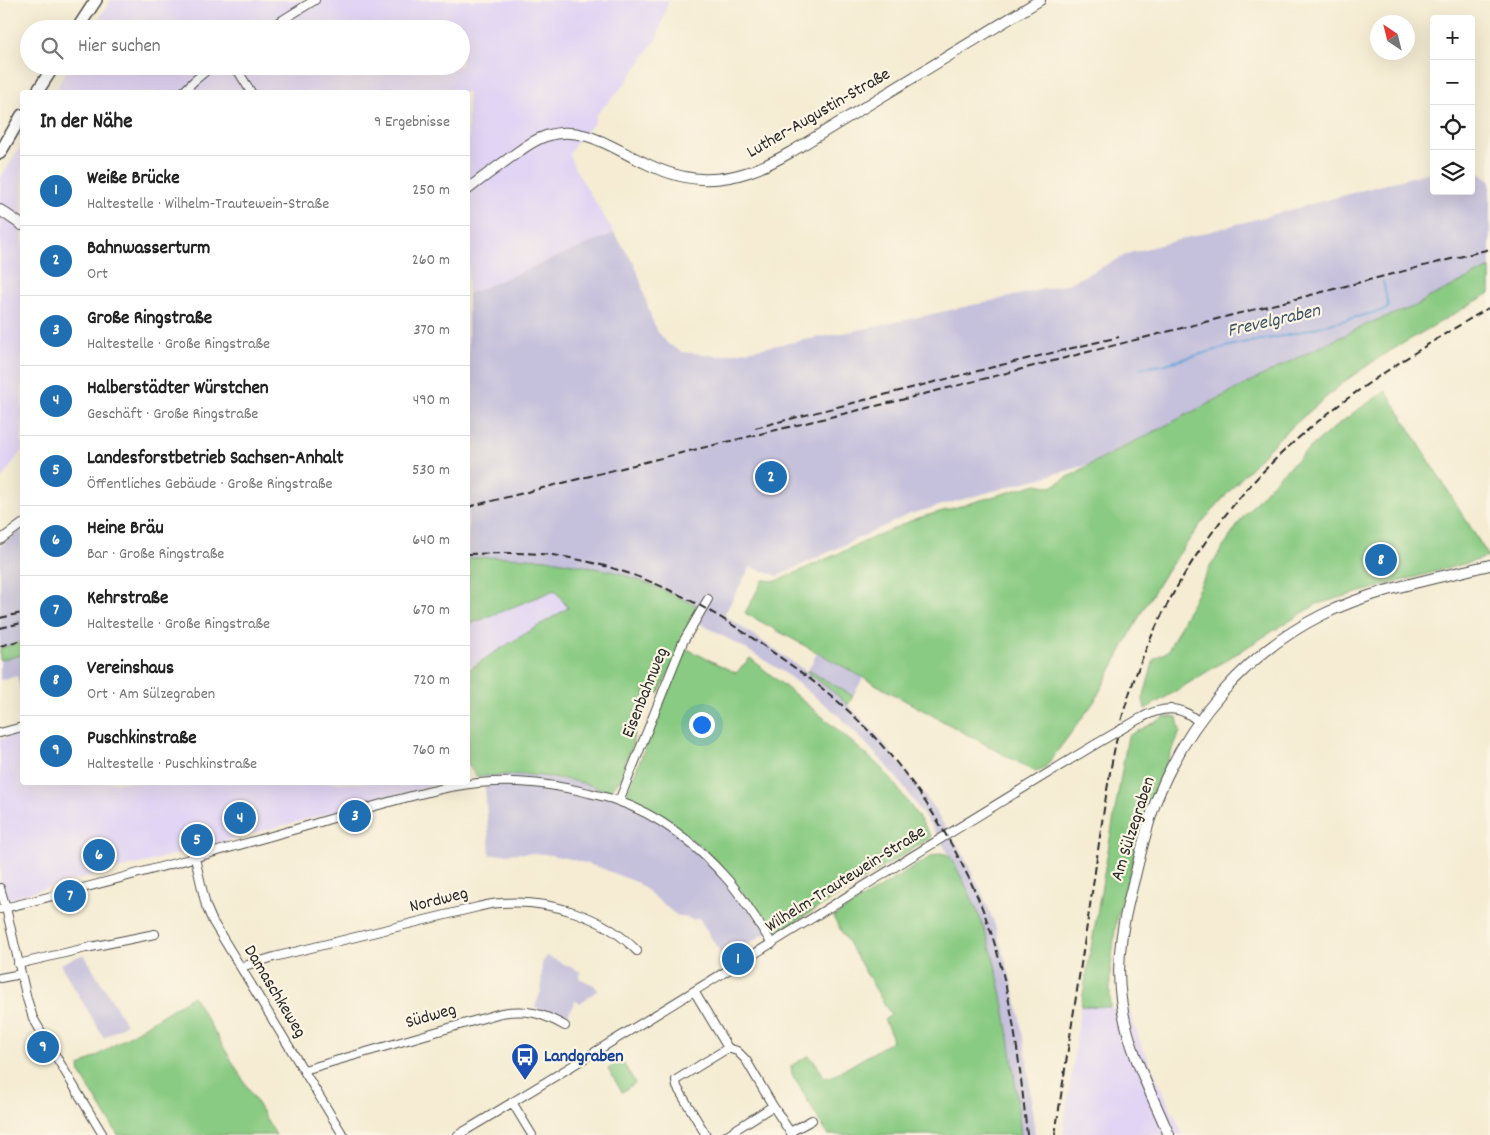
<!DOCTYPE html>
<html lang="de">
<meta charset="utf-8">
<style>
:root{--surface:#fff;--page:#f6f6f6;--text:#222;--muted:#767676;--line:#e0e0e0;--accent:#1f6fb2}
body{margin:0;font-family:Dekko,sans-serif;background:var(--page);color:var(--text)}
.controls{position:absolute;right:15px;top:15px;display:grid;overflow:hidden;border-radius:5px;box-shadow:0 5px 20px #0002}
.controls button{width:45px;height:45px;display:grid;place-items:center;padding:0;border:0;border-bottom:1px solid var(--line);background:var(--surface);color:var(--text);font:25px sans-serif}
.compass{position:absolute;left:1370px;top:15px;width:45px;height:45px;border-radius:50%;background:var(--surface);box-shadow:0 5px 20px #0002;rotate:325deg}
.you{position:absolute;left:701px;top:724px;width:18px;height:18px;margin:-12px;border:4px solid #fff;border-radius:50%;background:#1a73e8;box-shadow:0 0 0 8px #1a73e833}
.badge{display:grid;place-items:center;width:32px;height:32px;border-radius:50%;background:var(--accent);color:#fff;font-size:16px;font-weight:700}
.pin{position:absolute;translate:-50% -50%;border:2px solid #fff;box-shadow:0 1px 5px #0006}
.list{margin:0;padding:0;list-style:none}
h2{display:flex;justify-content:space-between;align-items:center;height:65px;margin:0;padding:0 20px;font-size:21px}
h2 small{font-size:16px;font-weight:400;color:var(--muted)}
.list li{display:grid;grid-template-columns:32px 1fr auto;gap:15px;align-items:center;box-sizing:border-box;height:70px;padding:0 20px;border-top:1px solid var(--line)}
.list b{display:block;font-size:19px;white-space:nowrap}
.list p{margin:0;font-size:16px;white-space:nowrap;color:var(--muted)}
.list em{font-size:16px;font-style:normal;color:var(--muted)}
.icon{flex:none;width:28px;height:28px;fill:none;stroke:currentColor;stroke-width:2;stroke-linecap:round;stroke-linejoin:round}
.map{position:relative;flex:none;width:1490px;height:1135px;overflow:hidden}
.search{position:absolute;background:var(--surface);box-shadow:0 5px 20px #0002;left:20px;top:20px;width:450px;height:55px;display:flex;align-items:center;gap:12px;box-sizing:border-box;padding:0 18px;border-radius:28px;color:var(--muted);font-size:19px}
.panel{position:absolute;background:var(--surface);box-shadow:0 5px 20px #0002;left:20px;top:90px;width:450px;height:695px;border-radius:5px}
.map>svg:first-child{display:block}
.built{fill:#e1d4f4}
.industrial{fill:#c5c0db}
.green{fill:#8acb83;stroke:#5a7b57}
.lines{fill:none;stroke-linecap:round;stroke-linejoin:round}
.stream{stroke:#65a7d9;stroke-width:2}
.street-casing{stroke:#494844;stroke-width:10}
.secondary-casing{stroke:#494844;stroke-width:12}
.primary-casing{stroke:#494844;stroke-width:14}
.street{stroke:#fff;stroke-width:8}
.secondary{stroke:#fff;stroke-width:10}
.primary{stroke:#fff;stroke-width:11}
.rail{stroke:#2b2b2b;stroke-width:2;stroke-dasharray:8 4;stroke-linecap:butt}
.street-bridge-casing{stroke:#494844;stroke-width:10;stroke-linecap:butt}
.street-bridge{stroke:#fff;stroke-width:8}
.labels{text-anchor:middle;dominant-baseline:central;stroke-width:4.5;stroke-linejoin:round;paint-order:stroke}
.street-label{font-size:18px;fill:#2b2b2b;stroke:#fcf5e5}
.transit-label{font-size:18px;font-weight:bold;fill:#164399;stroke:#fcf5e5;text-anchor:start}
.water-label{font-size:19px;font-style:italic;fill:#3f5668;stroke:#fcf5e5}
</style>
<div class="map">
<svg width="1490" height="1135" viewBox="0 0 1490 1135">
<rect width="100%" height="100%" fill="#fcf5e5"/>
<filter id="ink" filterUnits="userSpaceOnUse"><feTurbulence type="fractalNoise" baseFrequency=".02" numOctaves="2"/><feDisplacementMap in="SourceGraphic" scale="10" xChannelSelector="R" yChannelSelector="G"/><feConvolveMatrix kernelMatrix="1 2 1 2 8 2 1 2 1" color-interpolation-filters="sRGB"/></filter>
<filter id="wash" filterUnits="userSpaceOnUse"><feTurbulence type="fractalNoise" baseFrequency=".0096" numOctaves="4" result="noise"/><feDisplacementMap in="SourceGraphic" scale="20" xChannelSelector="R" yChannelSelector="G"/><feGaussianBlur stdDeviation="1.12" result="paint"/><feColorMatrix in="noise" values="0 0 0 0 0 0 0 0 0 0 0 0 0 0 0 0 0 1.4 0 .05"/><feComposite in="paint" operator="in"/></filter>
<g filter="url(#wash)">
<rect width="100%" height="100%" fill="#f5ecd3"/>
<!-- built -->
<path class="built" d="M111,0H669L657,38L624,85L596,115L594,123L576,143L569,154L574,167L614,233L468,294V92H54L70,66H461V29H93Z
M22,144V450L0,481V179Z
M555,590L568,608L468,668V623Z
M22,733V782L442,783L147,862L41,889L0,902V739Z
M1081,1006L1129,1008L1140,1042L1183,1135H1063Z"/>
<!-- industrial -->
<path class="industrial" d="M1471,166L1490,180V268L1428,298L1416,306L1372,322L1289,362L1091,464L910,514L778,576L750,567L724,615L807,672L836,694L858,715L878,736L924,794L962,852L985,900L995,925L1011,980L1018,1007L1027,1061L1035,1135H1021L1011,1056L998,981L991,952L974,904L958,870L938,836L915,803L897,778L874,752L836,713L782,671L741,646L699,623L654,602L555,590L468,623V294L614,233L636,267L651,317L657,331L668,344L682,352L719,356L864,329L1068,284L1130,253L1434,171V191H1471Z
M22,529V697L17,676L0,680V546Z
M817,653L863,678L853,696L808,670Z
M501,774L541,776L587,784L610,791L655,813L677,828L713,858L736,884L769,931L724,959L699,918L694,920L676,915L638,883L601,868L571,859L544,854L519,853L490,855L484,776Z
M84,954L126,1024L104,1038L60,964Z
M547,956L581,972L579,978L594,985L598,990L580,1003L575,1001L564,1022L535,1007L541,991L542,963Z"/>
<!-- green -->
<path class="green" d="M1490,268V293L1383,355L1345,381L1281,436L1243,476L1203,521L1166,572L1144,608L1094,702L1044,769L1036,772L745,613L763,580L777,581L915,519L1037,484L1051,487L1091,464L1289,362L1372,322L1416,306L1428,298Z
M1386,391L1489,557L1317,604L1166,697L1145,709L1143,699L1154,659L1168,651L1208,570L1243,517L1275,480L1320,439L1353,413Z
M504,557L546,559L616,572L654,586L700,607L659,693L651,690L645,691V698L635,727L632,747L625,761L623,776L610,791C588,784 565,778 542,776C520,773 498,776 476,776L468,765V670L495,652L568,608L555,590L468,625V558Z
M22,642V655L0,660V648Z
M687,649L736,673L750,658L825,719L877,764L888,775L912,808L932,837L774,935L769,931C752,906 735,880 713,858C688,833 657,815 625,798L658,715Z
M808,670L853,696L848,705L836,694L807,672Z
M1165,717H1177L1180,732L1148,805L1116,923L1110,975V1007L1081,1006L1128,736Z
M940,853L949,855C967,885 982,919 992,953C1008,1012 1014,1074 1021,1135H828L792,1074L791,1066L808,1056L814,1060L825,1078L835,1075L891,1042L892,1036L884,1020L891,1015L833,917L932,856Z
M193,996L276,1135H118L80,1073L79,1067Z
M622,1061L635,1083L622,1092L608,1069Z"/>
<g class="lines">
<!-- stream -->
<path class="stream" d="M1140,368L1162,365L1237,344L1284,336L1387,309L1388,306L1383,281"/>
</g>
</g>
<g filter="url(#ink)">
<g class="lines">
<defs>
<path id="street" d="M268,29L315,0
M235,66L251,92
M183,92L194,81L212,66
M0,540L22,524
M1139,719C1153,711 1171,705 1186,713C1191,715 1195,719 1199,722
M0,733L22,727
M619,801L683,642L708,599
M195,858L206,906L213,922L343,1135
M0,888L6,908L27,999L33,1018L103,1135
M0,909C97,886 193,858 289,831C342,816 396,798 450,787C499,778 541,781 589,793C599,796 609,797 618,801C661,816 699,847 728,880C745,900 758,922 772,944
M18,964L86,948L155,934
M241,967L274,957L478,907C486,905 493,903 501,903C549,899 604,916 637,951
M0,978L21,974
M694,991L728,1048L737,1051L746,1060L773,1106L792,1135
M304,1070L501,1013C528,1009 542,1013 565,1026
M512,1102L532,1135
M790,1132L812,1120
M458,1135C672,1007 882,873 1096,744
M706,1135L677,1087L676,1080L728,1048
M727,1135L773,1106"/>
<path id="secondary" d="M468,189C482,178 496,168 511,157C522,149 533,140 546,136C582,124 612,148 643,162C661,171 681,178 701,179C734,181 763,168 791,152L1040,0
M0,210L22,225
M1169,1135C1150,1091 1127,1047 1121,999C1115,957 1124,917 1135,876C1141,851 1147,825 1156,801C1187,722 1246,653 1322,615C1371,590 1436,578 1490,565"/>
<path id="primary" d="M77,29L96,0
M37,92L54,66
M0,153L22,115"/>
</defs>
<!-- street casing -->
<use href="#street" class="street-casing"/>
<!-- secondary casing -->
<use href="#secondary" class="secondary-casing"/>
<!-- primary casing -->
<use href="#primary" class="primary-casing"/>
<!-- street -->
<use href="#street" class="street"/>
<!-- secondary -->
<use href="#secondary" class="secondary"/>
<!-- primary -->
<use href="#primary" class="primary"/>
<!-- rail -->
<path class="rail" d="M755,428L997,366L1119,337
M468,507L681,453L901,400L1490,249
M468,554C503,553 540,551 575,559C643,572 702,603 758,642C784,660 810,678 834,698C897,752 945,823 978,898C1010,973 1019,1055 1027,1135
M0,618L22,613
M0,628L22,623
M0,646L22,640
M1055,1135C1067,1056 1079,977 1091,899C1099,846 1105,793 1116,742C1137,648 1185,559 1248,488C1315,412 1404,358 1490,307"/>
<defs>
<path id="street-bridge" d="M1096,744L1139,719"/>
</defs>
<!-- street-bridge casing -->
<use href="#street-bridge" class="street-bridge-casing"/>
<!-- street-bridge -->
<use href="#street-bridge" class="street-bridge"/>
</g>
</g>
<!-- icons -->
<defs>
<symbol id="bus-pin" viewBox="-11 -11 22 30"><path d="M0 17L-7.5 6A9.5 9.5 0 1 1 7.5 6Z" fill="#1a4fb4" stroke="#fcf5e5"/><path d="M-5-6H5V4H4V6H2V4H-2V6H-4V4H-5ZM-3.5-4V0h7V-4ZM-3.5 1.2v1.5H-2V1.2ZM2 1.2v1.5H3.5V1.2Z" fill="#fff"/></symbol>
</defs>
<g fill-rule="evenodd">
<use href="#bus-pin" x="509" y="1041" width="32" height="43"/>
</g>
<g class="labels">
<!-- street labels -->
<g class="street-label">
<text transform="translate(819 114) rotate(-30)">Luther-Augustin-Straße</text>
<text transform="translate(646 693) rotate(-68)">Eisenbahnweg</text>
<text transform="translate(1134 829) rotate(-72)">Am Sülzegraben</text>
<text transform="translate(846 880) rotate(-32)">Wilhelm-Trautewein-Straße</text>
<text transform="translate(439 901) rotate(-14)">Nordweg</text>
<text transform="translate(274 992) rotate(59)">Damaschkeweg</text>
<text transform="translate(431 1017) rotate(-16)">Südweg</text>
</g>
<!-- transit labels -->
<g class="transit-label">
<text x="544" y="1057">Landgraben</text>
</g>
<!-- water labels -->
<g class="water-label">
<text transform="translate(1274 322) rotate(-13)">Frevelgraben</text>
</g>
</g>
</svg>
<div class="controls">
<button>+</button>
<button>−</button>
<button><svg class="icon" aria-label="locate" viewBox="0 0 24 24"><circle cx="12" cy="12" r="6"/><path d="M12 2v4M12 18v4M2 12h4M18 12h4"/></svg></button>
<button><svg class="icon" aria-label="layers" viewBox="0 0 24 24"><path d="M12 4l9 5-9 5-9-5zM3 14l9 5 9-5"/></svg></button>
</div>
<svg class="compass" viewBox="-18 -18 36 36"><path d="M0-13l5 13h-10z" fill="#e53935"/><path d="M0 13l5-13h-10z" fill="#767676"/></svg>
<div class="you"></div>
<div class="pin badge" style="left:738px;top:959px">1</div>
<div class="pin badge" style="left:771px;top:477px">2</div>
<div class="pin badge" style="left:355px;top:816px">3</div>
<div class="pin badge" style="left:240px;top:818px">4</div>
<div class="pin badge" style="left:197px;top:840px">5</div>
<div class="pin badge" style="left:99px;top:855px">6</div>
<div class="pin badge" style="left:70px;top:896px">7</div>
<div class="pin badge" style="left:1381px;top:560px">8</div>
<div class="pin badge" style="left:43px;top:1047px">9</div>
<div class="search"><svg class="icon" aria-label="search" viewBox="0 0 24 24"><circle cx="10" cy="10" r="6"/><path d="M15 15l6 6"/></svg>Hier suchen</div>
<section class="panel">
<h2>In der Nähe<small>9 Ergebnisse</small></h2>
<ul class="list">
<li><span class="badge">1</span><div><b>Weiße Brücke</b><p>Haltestelle · Wilhelm-Trautewein-Straße</p></div><em>250 m</em></li>
<li><span class="badge">2</span><div><b>Bahnwasserturm</b><p>Ort</p></div><em>260 m</em></li>
<li><span class="badge">3</span><div><b>Große Ringstraße</b><p>Haltestelle · Große Ringstraße</p></div><em>370 m</em></li>
<li><span class="badge">4</span><div><b>Halberstädter Würstchen</b><p>Geschäft · Große Ringstraße</p></div><em>490 m</em></li>
<li><span class="badge">5</span><div><b>Landesforstbetrieb Sachsen-Anhalt</b><p>Öffentliches Gebäude · Große Ringstraße</p></div><em>530 m</em></li>
<li><span class="badge">6</span><div><b>Heine Bräu</b><p>Bar · Große Ringstraße</p></div><em>640 m</em></li>
<li><span class="badge">7</span><div><b>Kehrstraße</b><p>Haltestelle · Große Ringstraße</p></div><em>670 m</em></li>
<li><span class="badge">8</span><div><b>Vereinshaus</b><p>Ort · Am Sülzegraben</p></div><em>720 m</em></li>
<li><span class="badge">9</span><div><b>Puschkinstraße</b><p>Haltestelle · Puschkinstraße</p></div><em>760 m</em></li>
</ul>
</section>
</div>
